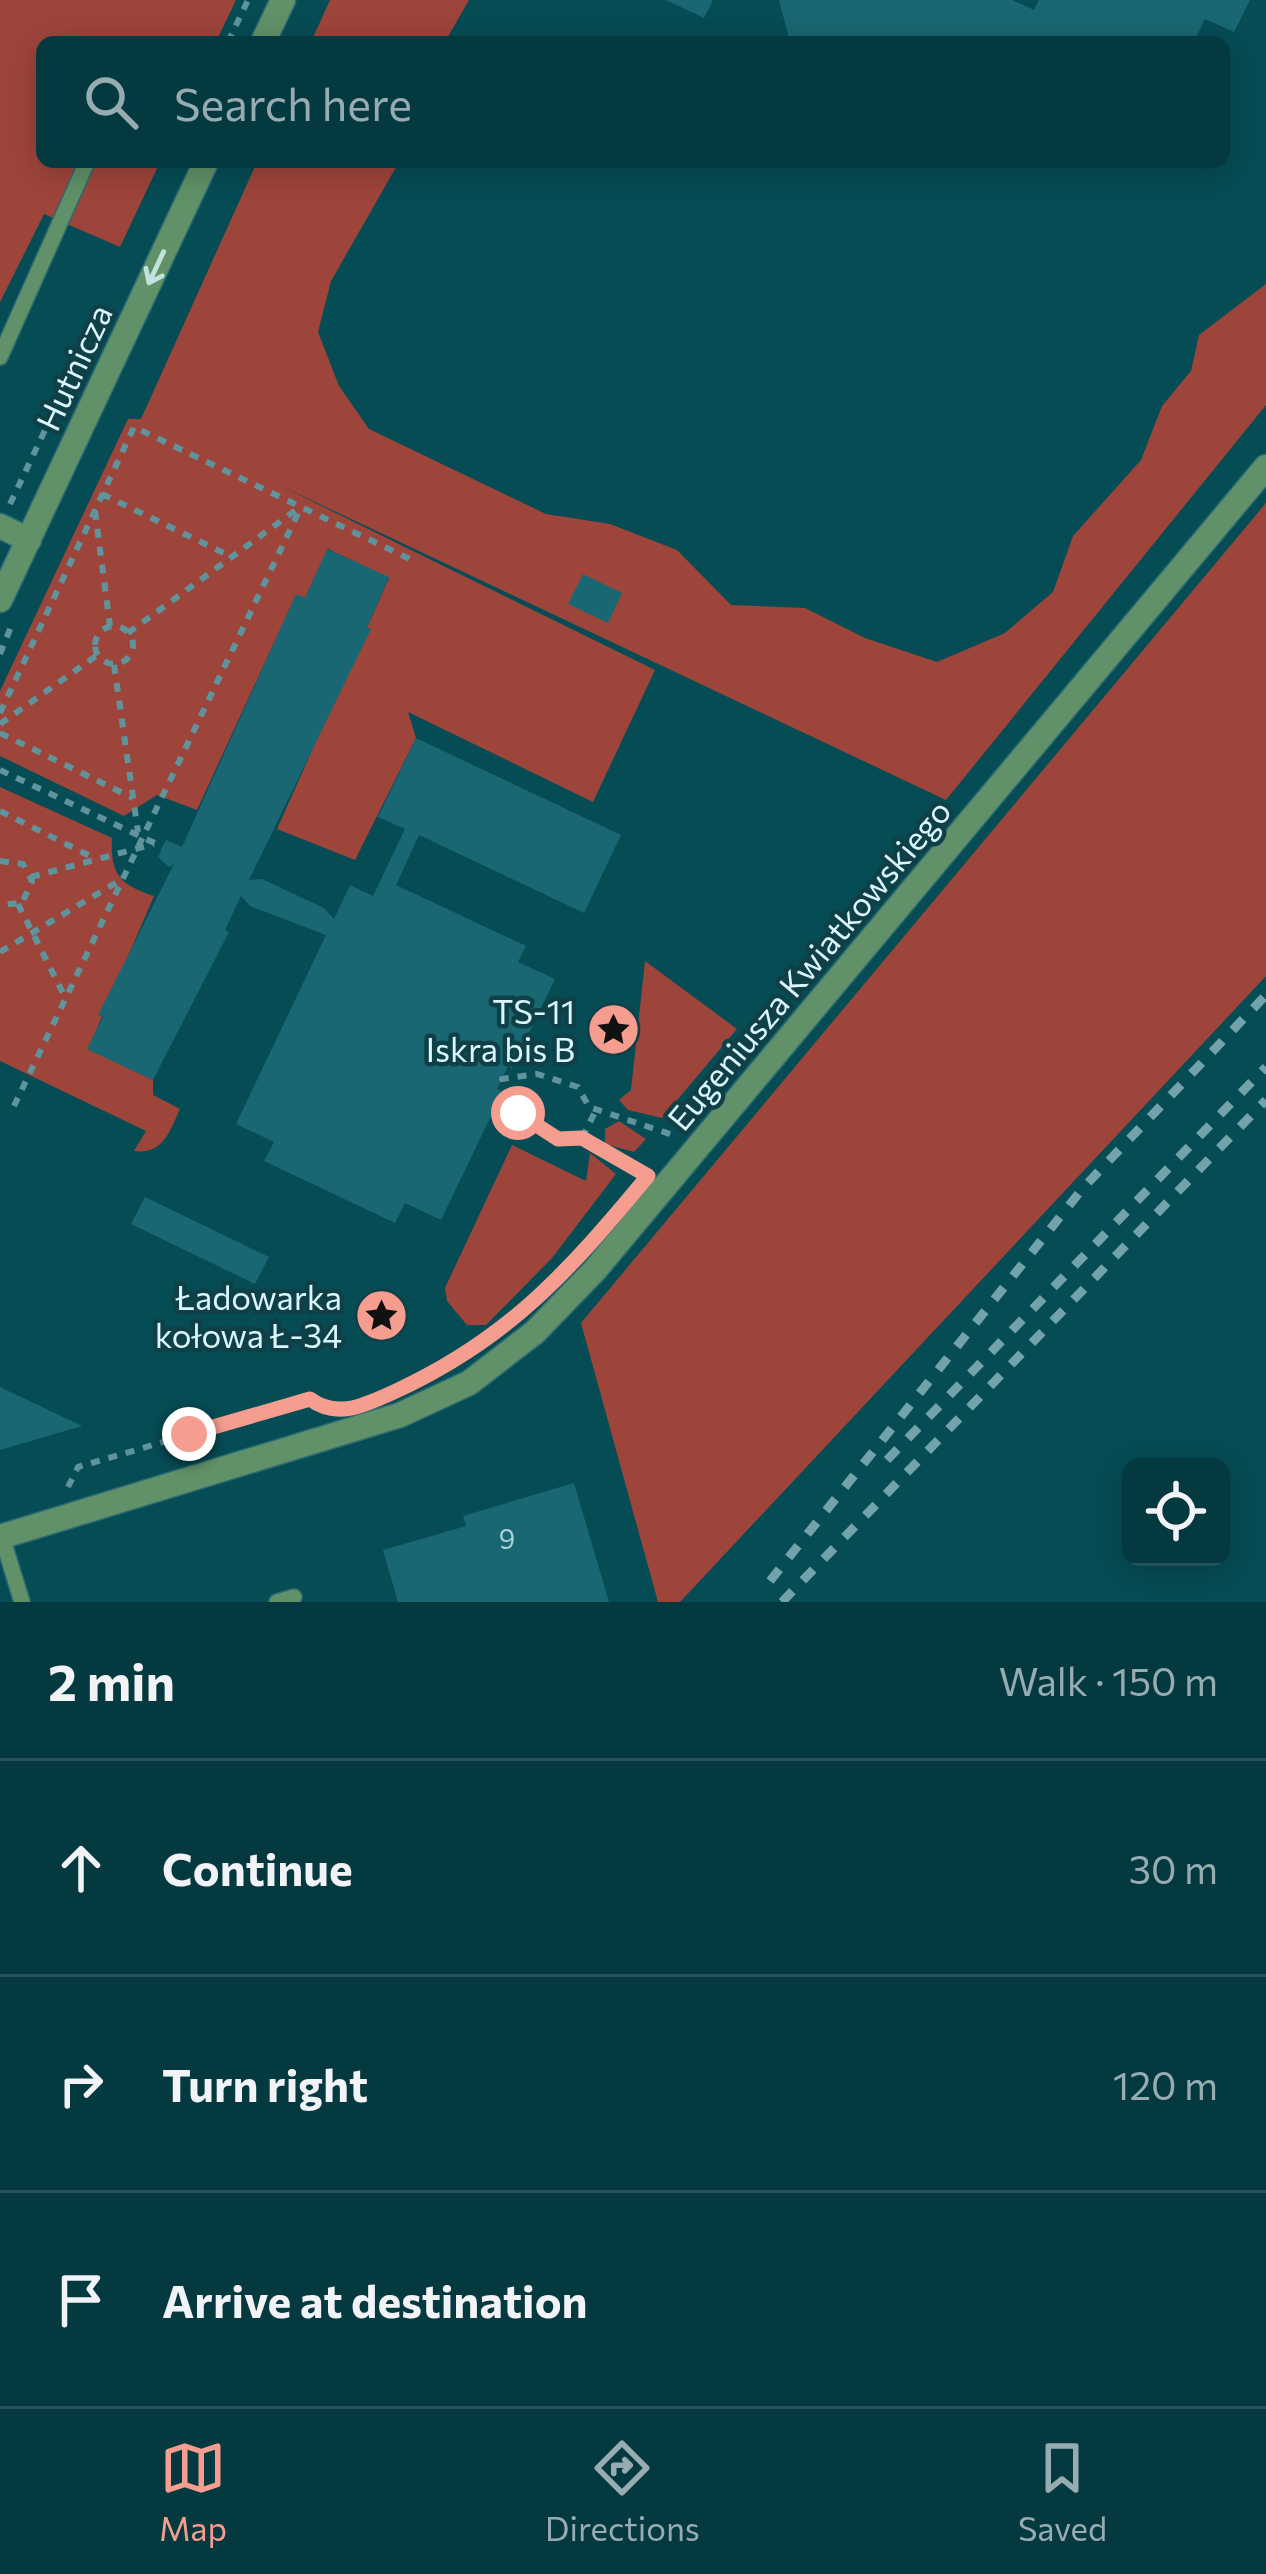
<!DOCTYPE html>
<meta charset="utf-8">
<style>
:root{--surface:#043940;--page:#0d4047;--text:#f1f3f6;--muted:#97acb1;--line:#255359;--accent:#f59d8f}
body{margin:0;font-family:Commissioner,sans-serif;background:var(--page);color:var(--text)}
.controls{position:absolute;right:36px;bottom:36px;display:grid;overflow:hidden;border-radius:18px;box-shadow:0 6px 30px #0003}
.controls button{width:108px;height:108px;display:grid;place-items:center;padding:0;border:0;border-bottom:3px solid var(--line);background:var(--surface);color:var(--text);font:60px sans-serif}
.stop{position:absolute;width:36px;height:36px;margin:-27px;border:9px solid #f59d8f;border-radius:50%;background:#fff}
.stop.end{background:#f59d8f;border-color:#fff;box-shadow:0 3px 12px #0008}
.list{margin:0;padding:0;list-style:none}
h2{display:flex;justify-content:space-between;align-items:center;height:156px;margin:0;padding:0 48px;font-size:51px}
h2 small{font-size:39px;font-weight:400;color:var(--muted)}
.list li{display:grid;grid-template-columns:78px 1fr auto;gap:36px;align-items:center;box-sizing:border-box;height:216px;padding:0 48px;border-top:3px solid var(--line)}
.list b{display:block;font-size:45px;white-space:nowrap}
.list em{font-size:39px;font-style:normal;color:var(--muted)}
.icon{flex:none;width:66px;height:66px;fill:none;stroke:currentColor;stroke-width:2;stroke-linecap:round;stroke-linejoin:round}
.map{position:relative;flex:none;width:1266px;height:1602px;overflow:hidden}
.search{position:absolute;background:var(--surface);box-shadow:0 6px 30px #0003;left:36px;right:36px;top:36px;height:132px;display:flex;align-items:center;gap:30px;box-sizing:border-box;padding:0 42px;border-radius:18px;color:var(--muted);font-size:45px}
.sheet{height:804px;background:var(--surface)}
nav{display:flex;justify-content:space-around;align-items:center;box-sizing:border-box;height:168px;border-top:3px solid var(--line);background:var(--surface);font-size:33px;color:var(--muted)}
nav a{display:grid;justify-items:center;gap:6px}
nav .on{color:var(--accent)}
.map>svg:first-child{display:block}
.green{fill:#9e453b}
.building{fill:#196772}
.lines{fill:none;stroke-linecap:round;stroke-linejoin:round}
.service-casing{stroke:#2c6b73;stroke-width:18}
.minor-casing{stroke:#2c6b73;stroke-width:27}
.tertiary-casing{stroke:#2c6b73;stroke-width:27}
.path{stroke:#5f949c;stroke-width:6;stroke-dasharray:9 9;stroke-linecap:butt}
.service{stroke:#609168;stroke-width:15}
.minor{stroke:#609168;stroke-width:24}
.tertiary{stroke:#609168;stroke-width:24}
.rail{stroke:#72a3aa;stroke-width:9;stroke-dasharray:15 15;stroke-linecap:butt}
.oneway{stroke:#c1e3de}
.route{stroke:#f59d8f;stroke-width:15}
.labels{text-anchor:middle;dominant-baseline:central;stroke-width:9;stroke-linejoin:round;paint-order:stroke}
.number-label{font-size:27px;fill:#a9d3da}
.street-label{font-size:33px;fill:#d9f7fc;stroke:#104047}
.poi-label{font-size:33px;fill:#d9f7fc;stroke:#104047;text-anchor:end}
</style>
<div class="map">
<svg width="1266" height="1602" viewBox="0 0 1266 1602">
<rect width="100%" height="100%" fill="#064c55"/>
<!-- green -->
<path class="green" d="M0,0H236L216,42H42V162H160L120,247L44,214L0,302Z
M330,0H469L445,42H311Z
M257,162H399L331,281L318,332L339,386L369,429L546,514L610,524L677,550L731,605L805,608L865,638L937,662L1005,633L1053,592L1073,536L1141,460L1162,406L1191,371L1199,335L1266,284V405L946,800L275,483L655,670L593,802L408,712L416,738L355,860L277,829L389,578L328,549L305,598L296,595L197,810L157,795L124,816L0,756V691L128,419H141Z
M1266,503V976L680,1602H658L581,1323Z
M0,787L112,838C110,875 121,885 154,896L88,1049L153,1080V1095L180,1109C170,1131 163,1155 134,1151L146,1131L0,1061Z
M645,961L737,1029L662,1118L628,1110L619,1100L631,1090Z
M619,1121L646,1139L634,1152L605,1144V1129Z
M512,1145L586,1181L590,1153L616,1174L552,1258L486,1325H467L447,1301L445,1288Z"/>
<!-- building -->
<path class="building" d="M666,0H713L704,18Z
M779,0H1012L1034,10L1039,0H1250L1234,32L1205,19L1194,42H790Z
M327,549L389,577L367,627L371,629L249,880L262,879L324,908L334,919L350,885L373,896L405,829L378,817L416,738L621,835L584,913L419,835L396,885L526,946L518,962L555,979L512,1068L508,1066L502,1079L497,1089L503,1091L441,1220L405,1203L395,1223L264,1161L274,1142L236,1124L326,935L250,906L241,896L225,930L229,932L153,1080L87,1049L103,1017L98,1015L174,864L169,867L158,857L166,840L182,847L296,594L305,598Z
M583,574L622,593L608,623L568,604Z
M145,1197L269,1257L255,1284L131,1224Z
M0,1387L82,1426L0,1450Z
M574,1483L609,1602H398L383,1550L466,1526L463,1516Z"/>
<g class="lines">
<defs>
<path id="service" d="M0,357L87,162
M2,1537L22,1602
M277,1602L294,1597"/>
<path id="minor" d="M263,42L283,0
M0,526L29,540
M0,600L206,162"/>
<path id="tertiary" d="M0,1537L400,1415L469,1383L535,1332L595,1270L1266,467"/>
</defs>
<!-- service casing -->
<use href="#service" class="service-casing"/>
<!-- minor casing -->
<use href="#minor" class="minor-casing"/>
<!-- tertiary casing -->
<use href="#tertiary" class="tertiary-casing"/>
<!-- path -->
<path class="path" d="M228,42L248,0
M102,494L232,557
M10,504L84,348
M95,511L110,626
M95 645a19 19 0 1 1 38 0a19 19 0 1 1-38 0Z
M128,633L300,507
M0,654L13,622
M114,665L138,832
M0,713L134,427L414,561
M0,724L96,656
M0,733L133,798
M0,770L163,847
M0,811L94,858
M0,861L23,864L32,881L22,903L0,905
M31,877L154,844
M18,904L65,997
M0,952L119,881
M14,1106L301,507
M582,1138L596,1110
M645,1174L582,1138L558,1139L517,1113L502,1079L537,1074L578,1087L589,1107L676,1136
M68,1487L78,1467L310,1399L324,1408"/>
<!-- service -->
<use href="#service" class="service"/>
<!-- minor -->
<use href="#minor" class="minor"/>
<!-- tertiary -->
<use href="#tertiary" class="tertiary"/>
<!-- rail -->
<path class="rail" d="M887,1460L1266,1067
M770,1581L1083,1188L1266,995
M782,1602L1266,1100"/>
</g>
<!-- one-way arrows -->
<defs><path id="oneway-shaft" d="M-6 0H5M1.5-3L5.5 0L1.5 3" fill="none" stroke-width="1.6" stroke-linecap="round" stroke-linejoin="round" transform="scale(3)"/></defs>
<use class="oneway" href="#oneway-shaft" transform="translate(156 268) rotate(115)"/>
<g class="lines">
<!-- route -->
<path class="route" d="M189,1434L310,1399C338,1420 367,1404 396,1391C510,1338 569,1271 648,1176L582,1138L558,1139L518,1113"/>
</g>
<!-- icons -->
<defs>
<symbol id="sight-disc" viewBox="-11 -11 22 22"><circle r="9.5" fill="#f59d8f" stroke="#104047"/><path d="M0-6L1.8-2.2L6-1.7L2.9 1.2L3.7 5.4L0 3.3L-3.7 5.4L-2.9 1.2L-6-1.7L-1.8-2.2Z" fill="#111"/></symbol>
</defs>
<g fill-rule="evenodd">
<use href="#sight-disc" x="584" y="1000" width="59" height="59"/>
<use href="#sight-disc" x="352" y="1286" width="59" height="59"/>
</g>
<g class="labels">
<!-- number labels -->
<g class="number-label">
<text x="507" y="1538">9</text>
</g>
<!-- street labels -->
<g class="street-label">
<text transform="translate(73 367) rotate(-65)">Hutnicza</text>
<text transform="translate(808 964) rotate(-50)">Eugeniusza Kwiatkowskiego</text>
</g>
<!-- poi labels -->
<g class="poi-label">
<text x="575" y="1010">TS-11<tspan x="575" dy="38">Iskra bis B</tspan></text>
<text x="342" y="1296">Ładowarka<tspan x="342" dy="38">kołowa Ł-34</tspan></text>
</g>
</g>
</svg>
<div class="controls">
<button><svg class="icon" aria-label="locate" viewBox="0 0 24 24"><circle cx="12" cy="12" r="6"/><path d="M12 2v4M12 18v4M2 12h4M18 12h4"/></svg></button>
</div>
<div class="stop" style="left:518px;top:1113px"></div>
<div class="stop end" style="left:189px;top:1434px"></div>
<div class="search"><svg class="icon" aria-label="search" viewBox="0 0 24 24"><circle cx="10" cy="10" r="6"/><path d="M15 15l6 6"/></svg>Search here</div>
</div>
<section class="sheet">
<h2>2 min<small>Walk · 150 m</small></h2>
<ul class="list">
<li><svg class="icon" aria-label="ahead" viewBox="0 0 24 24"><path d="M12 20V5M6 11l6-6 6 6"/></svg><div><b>Continue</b></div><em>30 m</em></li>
<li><svg class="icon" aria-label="right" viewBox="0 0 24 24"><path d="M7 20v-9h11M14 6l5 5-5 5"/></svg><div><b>Turn right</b></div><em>120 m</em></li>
<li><svg class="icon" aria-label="arrive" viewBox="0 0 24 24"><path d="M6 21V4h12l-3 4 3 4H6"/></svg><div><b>Arrive at destination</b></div></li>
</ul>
</section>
<nav>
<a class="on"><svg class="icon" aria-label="map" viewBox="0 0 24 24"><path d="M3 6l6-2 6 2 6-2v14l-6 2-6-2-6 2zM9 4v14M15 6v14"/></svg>Map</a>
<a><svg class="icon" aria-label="directions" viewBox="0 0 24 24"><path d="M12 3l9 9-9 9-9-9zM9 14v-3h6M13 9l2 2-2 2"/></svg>Directions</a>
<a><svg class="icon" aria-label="saved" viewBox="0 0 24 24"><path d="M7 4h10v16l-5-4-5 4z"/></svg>Saved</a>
</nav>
